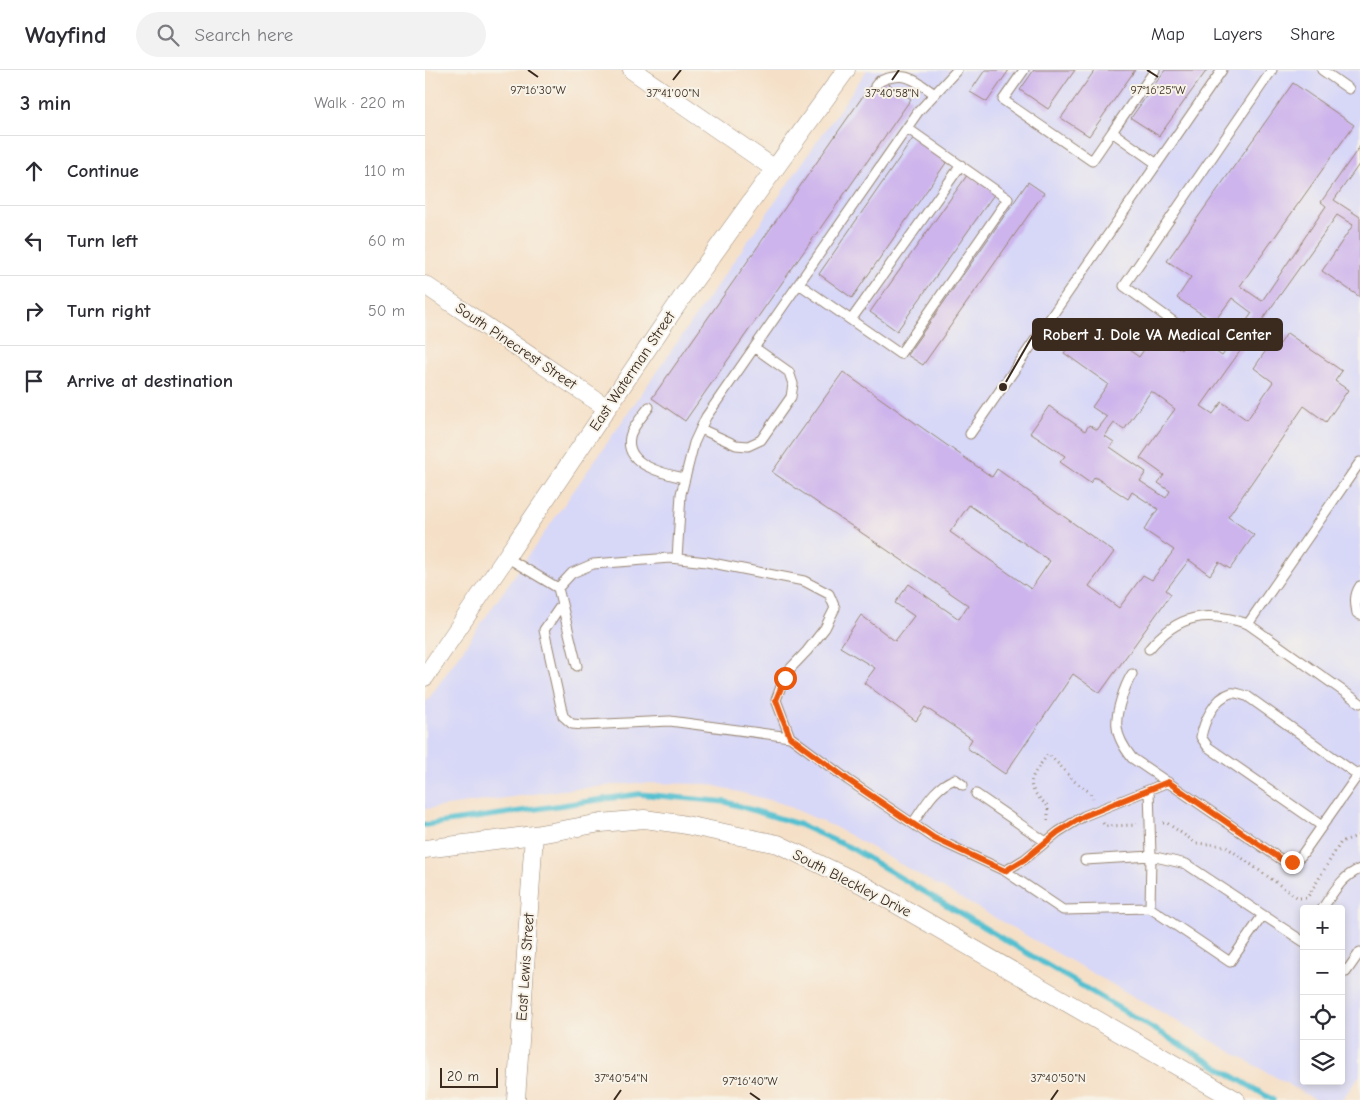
<!DOCTYPE html>
<meta charset="utf-8">
<style>
:root{--surface:#fff;--page:#f2f2f3;--text:#2b2b33;--muted:#7c7c81;--line:#e1e1e2}
body{margin:0;font-family:"Comic Neue",sans-serif;background:var(--page);color:var(--text)}
.controls{position:absolute;right:15px;bottom:15px;display:grid;overflow:hidden;border-radius:5px;box-shadow:0 2px 8px #0003}
.controls button{width:45px;height:45px;display:grid;place-items:center;padding:0;border:0;border-bottom:1px solid var(--line);background:var(--surface);color:var(--text);font:25px sans-serif}
.scale{position:absolute;left:15px;bottom:12px;width:58px;box-sizing:border-box;padding-left:5px;border:2px solid #3b2a1e;border-top:0;font-size:14px;line-height:18px;white-space:nowrap;color:#3b2a1e;-webkit-text-stroke:4px #f7f3e8;paint-order:stroke}
.stop{position:absolute;width:15px;height:15px;margin:-11px;border:4px solid #ea580c;border-radius:50%;background:#fff}
.stop.end{background:#ea580c;border-color:#fff;box-shadow:0 1px 5px #0008}
.list{margin:0;padding:0;list-style:none}
h2{display:flex;justify-content:space-between;align-items:center;height:65px;margin:0;padding:0 20px;font-size:21px}
h2 small{font-size:16px;font-weight:400;color:var(--muted)}
.list li{display:grid;grid-template-columns:32px 1fr auto;gap:15px;align-items:center;box-sizing:border-box;height:70px;padding:0 20px;border-top:1px solid var(--line)}
.list b{display:block;font-size:19px;white-space:nowrap}
.list em{font-size:16px;font-style:normal;color:var(--muted)}
.icon{flex:none;width:28px;height:28px;fill:none;stroke:currentColor;stroke-width:2;stroke-linecap:round;stroke-linejoin:round}
.map{position:relative;flex:none;width:935px;height:1030px;overflow:hidden}
header{display:flex;align-items:center;gap:30px;box-sizing:border-box;height:70px;padding:0 25px;background:var(--surface);border-bottom:1px solid var(--line)}
header strong{font-size:24px}
nav{display:flex;gap:28px;margin-inline-start:auto;font-size:18px}
.search{width:350px;height:45px;background:var(--page);display:flex;align-items:center;gap:12px;box-sizing:border-box;padding:0 18px;border-radius:28px;color:var(--muted);font-size:19px}
main{display:flex}
aside{flex:1;background:var(--surface)}
.map>svg:first-child{display:block}
.built{fill:#d7d7f8;fill-rule:evenodd}
.lines{fill:none;stroke-linecap:round;stroke-linejoin:round}
.stream{stroke:#55c0d0;stroke-width:5.5}
.building{fill:#cdb4ec;fill-rule:evenodd}
.service-casing{stroke:#988572;stroke-width:11}
.minor-casing{stroke:#988572;stroke-width:19}
.path{stroke:#988572;stroke-width:3;stroke-dasharray:1 4;stroke-linecap:butt}
.service{stroke:#fff;stroke-width:9}
.minor{stroke:#fff;stroke-width:18}
.route{stroke:#ea580c;stroke-width:6}
.ticks{fill:none;stroke:#3b2a1e;stroke-width:2}
.labels{text-anchor:middle;dominant-baseline:central;stroke-width:4;stroke-linejoin:round;paint-order:stroke}
.street-label{font-size:15px;fill:#3b2a1e;stroke:#f7f3e8}
.ticks-label{font-size:12px;text-anchor:middle;fill:#3b2a1e;stroke:#f7f3e8;stroke-width:4;stroke-linejoin:round;paint-order:stroke}
.leader{fill:none;stroke:#3b2a1e;stroke-width:2}
.callout-dot{fill:#3b2a1e;stroke:#f7f3e8;stroke-width:2}
.callout{fill:#3b2a1e;stroke:#3b2a1e;stroke-width:2}
.callout-label{font-size:16px;text-anchor:middle;font-weight:bold;fill:#fff}
</style>
<header>
<strong>Wayfind</strong>
<div class="search"><svg class="icon" aria-label="search" viewBox="0 0 24 24"><circle cx="10" cy="10" r="6"/><path d="M15 15l6 6"/></svg>Search here</div>
<nav><a>Map</a><a>Layers</a><a>Share</a></nav>
</header>
<main>
<aside>
<h2>3 min<small>Walk · 220 m</small></h2>
<ul class="list">
<li><svg class="icon" aria-label="ahead" viewBox="0 0 24 24"><path d="M12 20V5M6 11l6-6 6 6"/></svg><div><b>Continue</b></div><em>110 m</em></li>
<li><svg class="icon" aria-label="left" viewBox="0 0 24 24"><path d="M17 20v-9H6M10 6l-5 5 5 5"/></svg><div><b>Turn left</b></div><em>60 m</em></li>
<li><svg class="icon" aria-label="right" viewBox="0 0 24 24"><path d="M7 20v-9h11M14 6l5 5-5 5"/></svg><div><b>Turn right</b></div><em>50 m</em></li>
<li><svg class="icon" aria-label="arrive" viewBox="0 0 24 24"><path d="M6 21V4h12l-3 4 3 4H6"/></svg><div><b>Arrive at destination</b></div></li>
</ul>
</aside>
<div class="map">
<svg width="935" height="1030" viewBox="0 0 935 1030">
<rect width="100%" height="100%" fill="#f7f3e8"/>
<filter id="ink" filterUnits="userSpaceOnUse"><feTurbulence type="fractalNoise" baseFrequency=".02" numOctaves="2"/><feDisplacementMap in="SourceGraphic" scale="10" xChannelSelector="R" yChannelSelector="G"/><feConvolveMatrix kernelMatrix="1 2 1 2 8 2 1 2 1" color-interpolation-filters="sRGB"/></filter>
<filter id="wash" filterUnits="userSpaceOnUse"><feTurbulence type="fractalNoise" baseFrequency=".0096" numOctaves="4" result="noise"/><feDisplacementMap in="SourceGraphic" scale="20" xChannelSelector="R" yChannelSelector="G"/><feGaussianBlur stdDeviation="1.12" result="paint"/><feColorMatrix in="noise" values="0 0 0 0 0 0 0 0 0 0 0 0 0 0 0 0 0 1.4 0 .05"/><feComposite in="paint" operator="in"/></filter>
<g filter="url(#wash)">
<rect width="100%" height="100%" fill="#f5e0c7"/>
<!-- built -->
<path class="built" d="M442,0H935V1005L917,1030H891L410,757L356,733L283,714L210,713L137,720L0,739V634ZM879,839H916V1011H879Z"/>
<g class="lines">
<!-- stream -->
<path class="stream" d="M0,755L214,724L301,732L373,754L426,778L848,1030"/>
</g>
<g id="blocks">
<!-- building -->
<path class="building" d="M560,0H584L562,32L545,22Z
M609,0H650L623,39L595,20Z
M670,0H710L664,66L636,48Z
M740,0H782L734,66L706,48Z
M452,6L486,29L260,351L227,328Z
M868,13L929,55L815,216L837,231L901,136L896,132L935,76V93L909,130L935,147V227L897,201L928,155L912,145L776,336L788,344L797,332L822,350L848,312L829,298L848,270L855,274L862,263L917,301L910,311L923,320L901,352L879,336L803,447L829,465L805,499L794,492L785,505L764,490L741,520L746,524L675,623L648,604L580,704L542,678L547,669L500,637L491,651L439,613L450,598L415,577L436,545L470,571L489,546L470,533L484,514L534,549L543,535L347,402L418,302L567,407L572,399L689,482L664,516L694,538L718,505L727,510L749,480L719,460L733,439L707,422L703,429L670,407L665,413L635,392L640,386L605,363L624,336L660,361L664,355L672,360L682,347L667,337L683,314L639,283L662,250L714,287L731,262L756,280L767,265L797,286L827,243L807,228L789,252L752,228L766,207L742,191ZM726,321L750,339L715,388L739,405L733,413L745,421L741,428L715,411L721,402L685,377L689,372L680,366L689,353L699,360ZM544,435L625,491L606,519L525,462Z
M489,67L523,90L427,228L394,204Z
M543,104L570,123L472,261L445,242Z
M603,112L619,123L498,295L482,285Z"/>
</g>
</g>
<g filter="url(#ink)">
<use href="#blocks" fill-opacity="0" stroke="#988572" stroke-width="1"/>
<g class="lines">
<defs>
<path id="service" d="M599,0L578,30L667,91L687,62L732,94
M897,0L924,19
M450,16C456,7 477,4 486,9C494,12 502,19 510,24
M687,62L730,0
M374,214L475,284L583,129L482,58
M426,250L536,95
M772,266L767,265L699,216L847,0
M224,337C219,344 206,359 205,367C199,395 240,404 259,408
M276,359L311,375L323,376L336,370L366,327L368,314L364,302L330,278
M545,364L797,0
M81,487L133,518L152,596
M252,489L256,424L269,373L281,347L493,42L532,0
M935,516C929,525 930,533 932,543L935,545
M133,518L147,503L168,494L245,488L282,492L379,511L404,524L410,538L400,558L382,581L361,603L351,630L365,667L423,710L509,768L580,801L600,789L633,762L659,746L743,712
M137,534L119,560L138,646L147,654L159,655L245,651L365,667
M823,554L935,392
M724,579C753,544 782,540 823,554L935,633
M707,604C700,615 690,643 692,657C693,669 700,679 707,688L857,790L867,792L876,786L935,702
M551,724L621,772
M488,753C500,736 509,717 530,709L538,715
M897,756L783,677L776,667C779,652 789,628 806,623C811,622 817,625 822,626L933,705
M660,790L726,786L725,838L805,892L838,845L761,794L726,786L724,720
M580,801L638,840L725,838
M897,839C908,823 917,806 935,799
M838,845L879,872
M916,898L921,902L935,882"/>
<path id="minor" d="M207,0L350,99
M0,215L182,338
M0,607L258,226L421,0
M0,779L109,765L176,753L219,749L256,754L353,774L438,815L811,1030
M91,1030L109,765"/>
</defs>
<!-- service casing -->
<use href="#service" class="service-casing"/>
<!-- minor casing -->
<use href="#minor" class="minor-casing"/>
<!-- path -->
<path class="path" d="M623,750V736C597,714 605,709 623,684C632,692 640,701 648,710C655,716 665,720 668,728
M678,753L680,756L712,755
M738,753H742L771,773L800,776L873,828H882L916,772L935,765"/>
<!-- service -->
<use href="#service" class="service"/>
<!-- minor -->
<use href="#minor" class="minor"/>
</g>
</g>
<g class="lines" filter="url(#ink)">
<!-- route -->
<path class="route" d="M360,608L351,630L365,667L423,710L509,768L580,801L600,789L633,762L659,746L743,712L857,790L867,792"/>
</g>
<!-- ticks -->
<path class="ticks" d="M103,0L113,7M722,0L733,7M248,10L256,0M467,10L474,0M325,1023L335,1030M189,1030L196,1020M626,1030L633,1020"/>
<g class="labels">
<!-- street labels -->
<g class="street-label">
<text transform="translate(91 276) rotate(34)">South Pinecrest Street</text>
<text transform="translate(207 301) rotate(-56)">East Waterman Street</text>
<text transform="translate(427 813) rotate(27)">South Bleckley Drive</text>
<text transform="translate(100 897) rotate(-86)">East Lewis Street</text>
</g>
</g>
<g class="ticks-label">
<text x="733" y="24">97°16'25"W</text>
<text x="113" y="24">97°16'30"W</text>
<text x="248" y="27">37°41'00"N</text>
<text x="467" y="27">37°40'58"N</text>
<text x="196" y="1012">37°40'54"N</text>
<text x="633" y="1012">37°40'50"N</text>
<text x="325" y="1015">97°16'40"W</text>
</g>
<!-- callouts -->
<path class="leader" d="M578 317L608 265"/>
<circle class="callout-dot" cx="578" cy="317" r="5"/>
<rect class="callout" x="608" y="249" width="249" height="31" rx="5"/>
<g class="callout-label">
<text x="732" y="270">Robert J. Dole VA Medical Center</text>
</g>
</svg>
<div class="controls">
<button>+</button>
<button>−</button>
<button><svg class="icon" aria-label="locate" viewBox="0 0 24 24"><circle cx="12" cy="12" r="6"/><path d="M12 2v4M12 18v4M2 12h4M18 12h4"/></svg></button>
<button><svg class="icon" aria-label="layers" viewBox="0 0 24 24"><path d="M12 4l9 5-9 5-9-5zM3 14l9 5 9-5"/></svg></button>
</div>
<div class="scale">20 m</div>
<div class="stop" style="left:360px;top:608px"></div>
<div class="stop end" style="left:867px;top:792px"></div>
</div>
</main>
